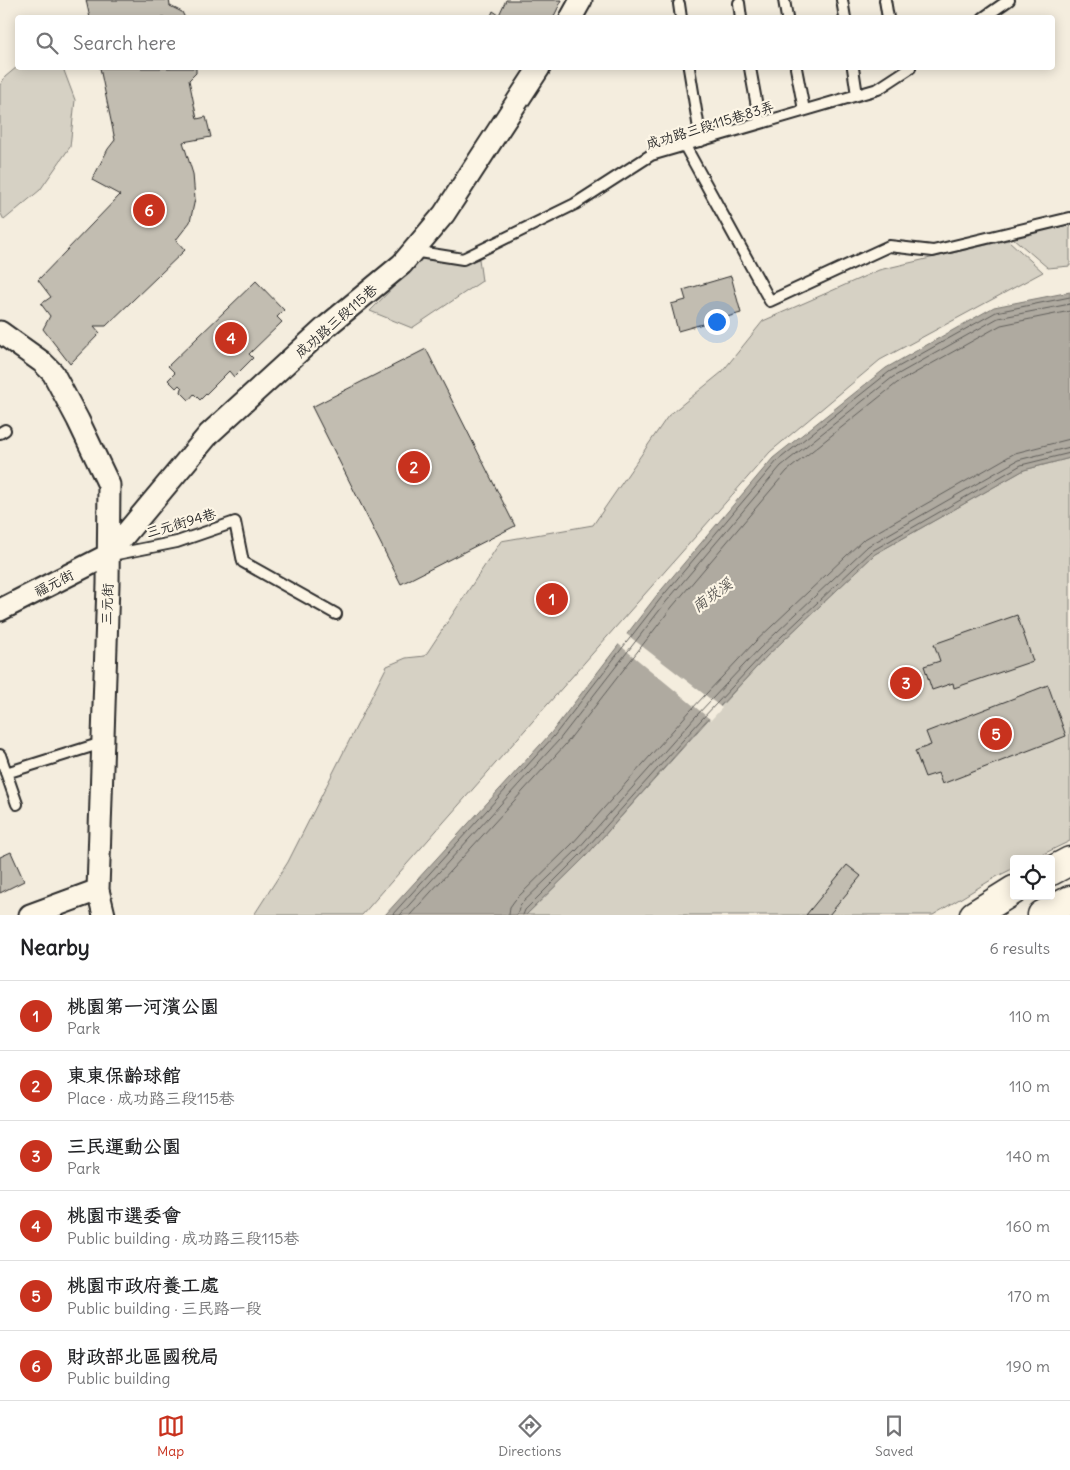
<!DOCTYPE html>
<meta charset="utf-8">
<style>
:root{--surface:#fff;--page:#f6f6f6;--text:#202124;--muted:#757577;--line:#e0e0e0;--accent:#c8321e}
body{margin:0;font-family:Delius,"LXGW WenKai TC",sans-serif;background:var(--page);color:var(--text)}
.controls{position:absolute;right:15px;bottom:15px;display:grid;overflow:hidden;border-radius:5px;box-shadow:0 2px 12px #0003}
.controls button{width:45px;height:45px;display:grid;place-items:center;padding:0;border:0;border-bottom:1px solid var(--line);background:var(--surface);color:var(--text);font:25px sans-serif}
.you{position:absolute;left:716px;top:321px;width:18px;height:18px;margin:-12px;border:4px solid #fff;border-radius:50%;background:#1a73e8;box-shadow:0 0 0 8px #1a73e833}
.badge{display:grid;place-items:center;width:32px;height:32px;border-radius:50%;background:var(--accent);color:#fff;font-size:16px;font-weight:700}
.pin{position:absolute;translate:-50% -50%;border:2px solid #fff;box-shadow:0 1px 5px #0006}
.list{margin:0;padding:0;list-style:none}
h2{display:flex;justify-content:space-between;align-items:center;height:65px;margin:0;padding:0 20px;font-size:21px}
h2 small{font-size:16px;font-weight:400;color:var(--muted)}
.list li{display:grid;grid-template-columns:32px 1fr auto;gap:15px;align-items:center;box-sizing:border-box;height:70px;padding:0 20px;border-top:1px solid var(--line)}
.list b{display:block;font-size:19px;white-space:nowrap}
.list p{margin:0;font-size:16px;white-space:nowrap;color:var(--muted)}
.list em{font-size:16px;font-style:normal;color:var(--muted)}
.icon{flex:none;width:28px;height:28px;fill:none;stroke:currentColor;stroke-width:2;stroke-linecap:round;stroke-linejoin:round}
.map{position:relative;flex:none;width:1070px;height:915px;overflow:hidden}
.search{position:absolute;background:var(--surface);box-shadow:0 2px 12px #0003;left:15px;right:15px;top:15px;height:55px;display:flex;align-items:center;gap:12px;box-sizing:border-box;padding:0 18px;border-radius:5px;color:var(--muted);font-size:19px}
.sheet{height:485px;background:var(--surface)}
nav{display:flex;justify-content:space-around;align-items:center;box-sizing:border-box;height:70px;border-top:1px solid var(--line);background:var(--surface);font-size:14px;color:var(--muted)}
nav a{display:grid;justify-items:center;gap:2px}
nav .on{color:var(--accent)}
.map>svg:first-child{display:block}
.green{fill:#d6d1c4;stroke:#807e78}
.water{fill:#afaaa0;stroke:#7a7771}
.pier{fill:#f4edde}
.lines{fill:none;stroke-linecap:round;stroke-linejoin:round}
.shore{stroke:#605e5a;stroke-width:1}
.building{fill:#c2bdb1;stroke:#2b2b2b}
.lane-casing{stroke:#2b2b2b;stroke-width:14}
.street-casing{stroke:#2b2b2b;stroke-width:25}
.primary-casing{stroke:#2b2b2b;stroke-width:31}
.lane{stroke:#fcf5e5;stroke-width:10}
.street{stroke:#fcf5e5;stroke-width:21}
.primary{stroke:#fcf5e5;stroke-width:28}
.labels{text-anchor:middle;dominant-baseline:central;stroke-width:4.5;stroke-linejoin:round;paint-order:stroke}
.street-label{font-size:14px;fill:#2b2b2b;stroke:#fcf5e5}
.water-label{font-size:15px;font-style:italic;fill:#595754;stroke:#fcf5e5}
</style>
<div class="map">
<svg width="1070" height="915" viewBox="0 0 1070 915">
<rect width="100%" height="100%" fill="#f4edde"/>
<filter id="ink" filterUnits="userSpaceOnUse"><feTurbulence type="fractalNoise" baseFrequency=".02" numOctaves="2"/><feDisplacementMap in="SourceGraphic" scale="10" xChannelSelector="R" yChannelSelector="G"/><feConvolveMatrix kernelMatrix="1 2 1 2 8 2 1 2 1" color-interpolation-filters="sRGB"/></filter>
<g filter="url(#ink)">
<!-- green -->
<path class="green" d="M17,67L63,68L75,100L70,147L40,190L4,220L0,212V85L5,77Z
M1070,220V266L1048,268L1013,238Z
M1008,240L1043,272L880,360L770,452L362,915H254L288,862L387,666L406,658L425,656L501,541L593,525L668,416L722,372L763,321L879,270Z
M421,259L459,264L479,259L482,281L412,328L370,311Z
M1070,458V841L1033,859H1014V868L996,877L933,915H526L585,857L706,722L767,656L875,554L1024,470Z"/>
<!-- water -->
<path class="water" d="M1070,292V458L1024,470L875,554L767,656L704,723L585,857L526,915H385L551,733L657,595L773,458L886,368L994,307Z"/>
<!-- pier -->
<path class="pier" d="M625,633L722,708L711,720L617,643Z"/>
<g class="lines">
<!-- shore -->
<path class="shore" d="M392,915L554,736L661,598L777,461L889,372L996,312L1070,297
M400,915L559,740L666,602L781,466L893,377L998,318L1070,304
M410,915L565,745L672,607L787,471L897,383L1001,325L1070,311
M509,915L510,907L515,900L572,844L690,711L754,643L863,540L1015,453L1070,439
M517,915L520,905L577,850L696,716L759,649L868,546L1018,460L1070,447
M523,915L525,910L581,854L701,720L764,653L872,551L1021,465L1070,453"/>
</g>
<!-- building -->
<path class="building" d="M86,0H169L170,6L182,12L185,18H90Z
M506,0H562L553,18H490L493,11L499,15Z
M100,68H196V73L189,80L197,119L206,117L211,137L183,142L193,174L195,199L190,222L176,240L185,250L106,326H94L100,333L70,364L43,329L50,316L41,304L51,297L38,280L120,195L92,180L108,149L115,140Z
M731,276L741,313L678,331L671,304L686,300L683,290Z
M256,281L284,310L277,317L282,322L249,354L253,358L234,377L229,371L200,400L194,394L189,400L181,392L182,388L179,385L176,388L168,380L175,373L168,366Z
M426,349L515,526L401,584L312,407Z
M1017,615L1033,661L954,688L953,683L932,690L924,666L940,661L934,644Z
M1048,685L1066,736L942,784L938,773L925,777L915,751L931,745L926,732Z
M11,852L24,881L0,893V857Z
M847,865L861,876L829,915H806Z"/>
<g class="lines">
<defs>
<path id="lane" d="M784,0L787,18
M842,0L845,18
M885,0L888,18
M739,3L741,18
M679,4L681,18
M983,18L1009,0
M689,68L701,141
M750,68L760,123
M796,68L804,110
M853,68L857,95
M685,146L770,301L889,246L933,251L1070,218
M413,251L463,259L575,204L651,155L878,89L910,68
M0,433L5,430
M112,555L177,542L235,522L243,562L336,614
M0,755L17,804
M6,773L102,743"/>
<path id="street" d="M571,18L581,0
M0,332L42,362L53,373L78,420L109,485L108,584L98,890L104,915
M0,610L108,555L209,434L327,326L402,264L444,214L539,68
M30,915L98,890"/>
<path id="primary" d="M1051,871L1070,861
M974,915L1014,890
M1042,915L1070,900"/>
</defs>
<!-- lane casing -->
<use href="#lane" class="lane-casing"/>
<!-- street casing -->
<use href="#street" class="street-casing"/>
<!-- primary casing -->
<use href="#primary" class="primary-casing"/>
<!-- lane -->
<use href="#lane" class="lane"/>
<!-- street -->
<use href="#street" class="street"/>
<!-- primary -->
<use href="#primary" class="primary"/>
</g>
</g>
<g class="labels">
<!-- street labels -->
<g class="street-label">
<text transform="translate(710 125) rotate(-17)">成功路三段115巷83弄</text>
<text transform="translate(336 321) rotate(-41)">成功路三段115巷</text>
<text transform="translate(181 523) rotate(-16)">三元街94巷</text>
<text transform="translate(54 583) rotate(-27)">福元街</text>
<text transform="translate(107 604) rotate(-88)">三元街</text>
</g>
<!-- water labels -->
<g class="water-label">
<text transform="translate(712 595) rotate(-36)">南崁溪</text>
</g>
</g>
</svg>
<div class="controls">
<button><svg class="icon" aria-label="locate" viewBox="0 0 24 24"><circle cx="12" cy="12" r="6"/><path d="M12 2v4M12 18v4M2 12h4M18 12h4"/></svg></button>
</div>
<div class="you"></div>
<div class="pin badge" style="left:552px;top:599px">1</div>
<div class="pin badge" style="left:414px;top:467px">2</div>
<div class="pin badge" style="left:906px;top:683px">3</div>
<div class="pin badge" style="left:231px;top:338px">4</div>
<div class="pin badge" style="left:996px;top:734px">5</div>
<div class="pin badge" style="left:149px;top:210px">6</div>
<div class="search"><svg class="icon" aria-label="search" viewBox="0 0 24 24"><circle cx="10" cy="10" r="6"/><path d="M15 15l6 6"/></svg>Search here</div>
</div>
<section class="sheet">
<h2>Nearby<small>6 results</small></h2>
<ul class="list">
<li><span class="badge">1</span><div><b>桃園第一河濱公園</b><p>Park</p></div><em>110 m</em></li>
<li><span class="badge">2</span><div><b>東東保齡球館</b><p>Place · 成功路三段115巷</p></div><em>110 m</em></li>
<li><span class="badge">3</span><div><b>三民運動公園</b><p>Park</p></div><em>140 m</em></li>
<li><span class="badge">4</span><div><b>桃園市選委會</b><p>Public building · 成功路三段115巷</p></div><em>160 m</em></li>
<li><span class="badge">5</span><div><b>桃園市政府養工處</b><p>Public building · 三民路一段</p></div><em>170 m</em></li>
<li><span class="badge">6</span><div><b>財政部北區國稅局</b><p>Public building</p></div><em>190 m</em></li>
</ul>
</section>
<nav>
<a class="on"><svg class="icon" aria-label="map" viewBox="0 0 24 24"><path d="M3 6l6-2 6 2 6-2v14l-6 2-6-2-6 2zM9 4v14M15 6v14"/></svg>Map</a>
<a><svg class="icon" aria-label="directions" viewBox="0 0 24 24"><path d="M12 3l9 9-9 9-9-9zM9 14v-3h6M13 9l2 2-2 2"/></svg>Directions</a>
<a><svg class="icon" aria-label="saved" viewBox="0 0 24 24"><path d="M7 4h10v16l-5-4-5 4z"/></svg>Saved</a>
</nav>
